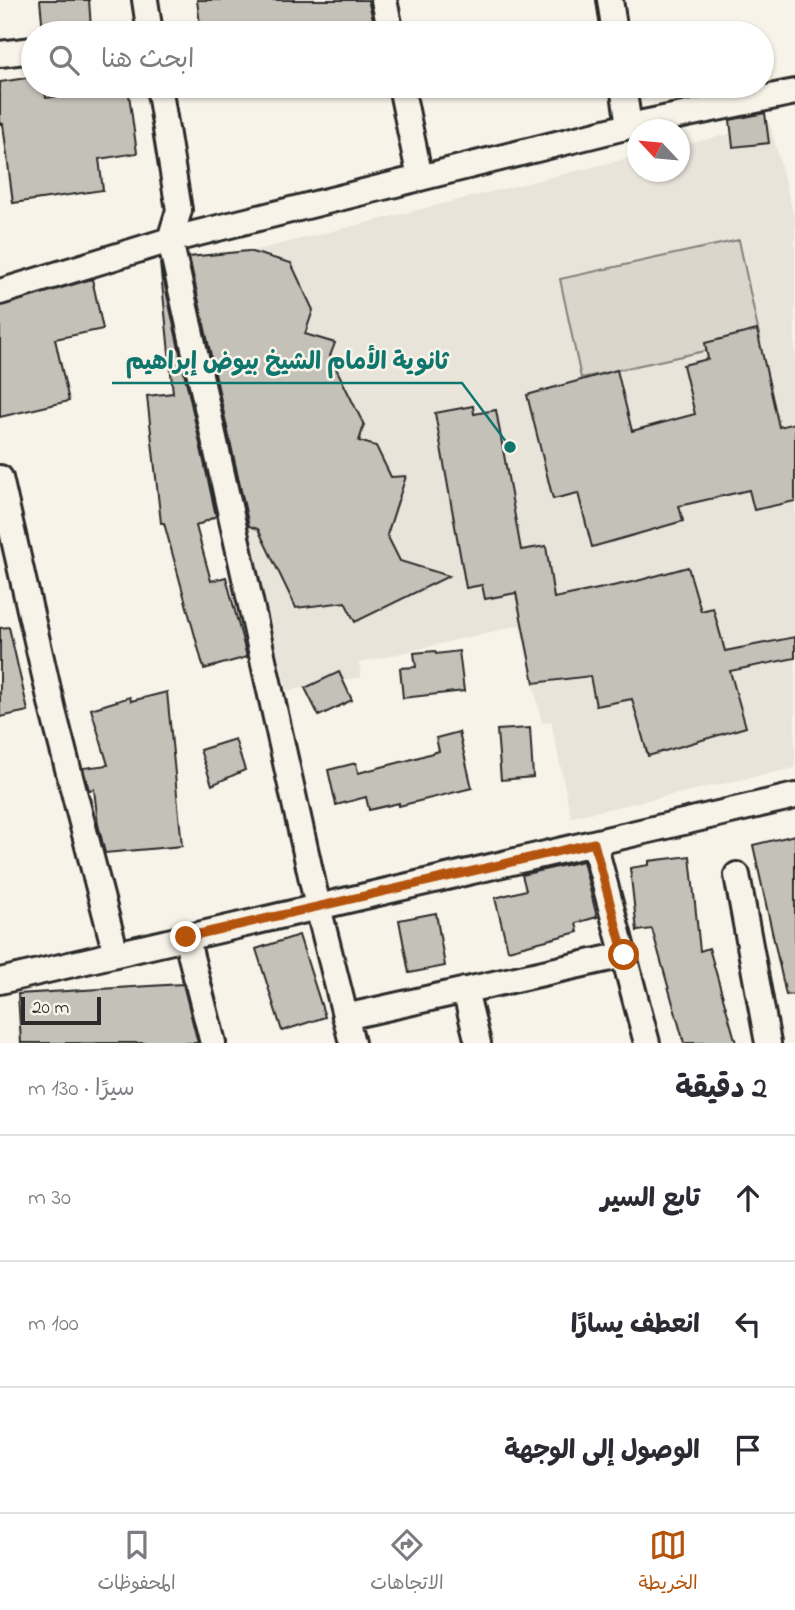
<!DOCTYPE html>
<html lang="ar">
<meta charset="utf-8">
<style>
:root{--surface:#fff;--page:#f7f7f7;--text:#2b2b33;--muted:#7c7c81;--line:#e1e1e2;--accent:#b45309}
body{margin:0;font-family:"Indie Flower","Playpen Sans Arabic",sans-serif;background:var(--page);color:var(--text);direction:rtl}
.compass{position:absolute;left:627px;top:119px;width:63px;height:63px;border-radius:50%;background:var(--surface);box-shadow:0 2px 5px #0004;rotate:296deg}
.scale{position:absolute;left:21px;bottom:18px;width:80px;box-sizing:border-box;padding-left:7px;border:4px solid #2b2b2b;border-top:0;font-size:19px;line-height:24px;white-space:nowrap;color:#2b2b2b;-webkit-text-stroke:5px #f7f3e8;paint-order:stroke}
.stop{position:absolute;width:21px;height:21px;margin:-16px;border:5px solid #b45309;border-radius:50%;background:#fff}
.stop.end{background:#b45309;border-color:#fff;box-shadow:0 2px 7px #0008}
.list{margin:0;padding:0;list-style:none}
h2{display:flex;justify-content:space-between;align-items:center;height:91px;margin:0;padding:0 28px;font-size:30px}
h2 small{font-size:23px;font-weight:400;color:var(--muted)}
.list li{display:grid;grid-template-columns:46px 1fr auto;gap:21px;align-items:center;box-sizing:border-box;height:126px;padding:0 28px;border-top:2px solid var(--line)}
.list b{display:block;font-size:26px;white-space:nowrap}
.list em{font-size:23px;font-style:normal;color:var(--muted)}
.icon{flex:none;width:38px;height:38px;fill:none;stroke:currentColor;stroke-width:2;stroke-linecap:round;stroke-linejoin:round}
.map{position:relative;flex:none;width:795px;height:1043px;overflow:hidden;direction:ltr}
.search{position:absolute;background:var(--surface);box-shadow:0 2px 5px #0004;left:21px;right:21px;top:21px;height:77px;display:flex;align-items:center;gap:18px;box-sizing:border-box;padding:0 24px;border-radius:38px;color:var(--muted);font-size:26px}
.sheet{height:469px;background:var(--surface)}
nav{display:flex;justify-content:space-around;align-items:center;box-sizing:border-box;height:98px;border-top:2px solid var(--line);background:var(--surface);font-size:19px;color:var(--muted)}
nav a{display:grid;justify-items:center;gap:4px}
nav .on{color:var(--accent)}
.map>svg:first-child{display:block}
.built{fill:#e8e4da}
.green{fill:#dad6cc;stroke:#82807c;stroke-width:2}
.building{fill:#c4c1b9;stroke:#2b2b2b;stroke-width:2}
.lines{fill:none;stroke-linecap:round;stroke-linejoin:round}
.street-casing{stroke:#2b2b2b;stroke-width:30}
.street{stroke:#f7f3e8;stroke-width:24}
.route{stroke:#b45309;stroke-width:9}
.leader{fill:none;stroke:#0f766e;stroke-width:2.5}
.callout-dot{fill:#0f766e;stroke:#f7f3e8;stroke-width:2.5}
.callout-label{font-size:24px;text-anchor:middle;font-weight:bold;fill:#0f766e;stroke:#f7f3e8;stroke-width:5;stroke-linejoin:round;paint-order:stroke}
</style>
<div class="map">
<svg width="795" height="1043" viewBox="0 0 795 1043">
<rect width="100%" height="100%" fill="#f7f3e8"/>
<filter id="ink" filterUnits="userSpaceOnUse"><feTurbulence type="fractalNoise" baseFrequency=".0143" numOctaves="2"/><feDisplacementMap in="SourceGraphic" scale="14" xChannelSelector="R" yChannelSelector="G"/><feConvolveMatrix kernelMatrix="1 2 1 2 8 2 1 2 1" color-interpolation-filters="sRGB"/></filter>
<g filter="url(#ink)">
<!-- built -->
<path class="built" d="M770,124L795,220V768L571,817L551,721L542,723L520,625L359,663L361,677L287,691L179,269L637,156L638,172H680V146Z"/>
<!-- green -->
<path class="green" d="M739,240L760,339L581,378L560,279Z"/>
<!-- building -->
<path class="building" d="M40,0H89L91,28L43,31Z
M197,0H368L374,23L341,33H201Z
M33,77V86H44L46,98L128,87L137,153L99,159L103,190L13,203L3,124H0V82Z
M765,113L769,143L733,147L730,120Z
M248,251L291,263L313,310L305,334L335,343L330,356L364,425L359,441L376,446L391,477L406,476L387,535L400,561L449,576L355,622L345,602L296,608L258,529L249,526L189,257Z
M160,263L216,516L196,526L211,581L226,577L247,657L204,669L164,523H161L147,396L173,393Z
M92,279L103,329L55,339L69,401L0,417V306Z
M757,330L779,427L795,423V501L754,510L749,490L679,506L683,521L592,547L578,493L553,499L527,395L617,370L632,431L695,414L683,365L708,359L705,343Z
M473,406L474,414L496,410L521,550L546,546L554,598L637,581L688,567L701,611L713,608L725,651L795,637V658L730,671L746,727L648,756L632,699L596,706L590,676L534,683L516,593L485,599L482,585L466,588L435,413Z
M9,627L28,711L0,717V628Z
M435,651L436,654L459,651L464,691L403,698L400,668L416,667L414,653Z
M339,672L352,700L319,716L305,688Z
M167,692L182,846L105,853L98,824L94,789L89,790L83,768L108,765L91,709L130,697L131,701Z
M530,728L533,777L501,780L497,730Z
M459,732L472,788L399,806V803L369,810L366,797L336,805L328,770L356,763L358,773L409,760L439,751L436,738Z
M235,739L245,770L212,785L200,750Z
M795,835V994L786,995L753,845Z
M690,856L700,951L709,948L736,1043H684L652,929L637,931L630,868L649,865V861Z
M583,861L597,917L576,923L578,932L508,950L495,898L526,890L522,875Z
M436,913L445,966L409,973L399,920Z
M299,935L325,1017L282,1031L256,949Z
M182,980L198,1043H21L18,994L182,984Z"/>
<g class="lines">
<defs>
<path id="street" d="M145,0L150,33
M384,0L391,33
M610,0L615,33
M0,54L33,50
M159,86L179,210L170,240L318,907L352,1043
M401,86L420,178
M623,86L629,126
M0,292L170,240L629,126L795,92
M0,478L53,711L116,954
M594,843L647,1043
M737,875L768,1043
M186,937L213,1043
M0,981L795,796
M465,990L478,1043
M345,1017L624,955"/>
</defs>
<!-- street casing -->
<use href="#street" class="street-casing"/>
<!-- street -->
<use href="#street" class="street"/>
</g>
</g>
<g class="lines" filter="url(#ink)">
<!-- route -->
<path class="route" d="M186,937L594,843L624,955"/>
</g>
<!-- callouts -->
<path class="leader" d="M510 447L462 383H112"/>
<circle class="callout-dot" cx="510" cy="447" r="7"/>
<g class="callout-label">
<text x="287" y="369">ثانوية الأمام الشيخ بيوض إبراهيم</text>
</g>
</svg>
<svg class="compass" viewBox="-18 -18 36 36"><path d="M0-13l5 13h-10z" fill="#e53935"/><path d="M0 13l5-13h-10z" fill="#7c7c81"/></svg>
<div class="scale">20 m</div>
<div class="stop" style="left:624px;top:955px"></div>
<div class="stop end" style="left:186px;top:937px"></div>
<div class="search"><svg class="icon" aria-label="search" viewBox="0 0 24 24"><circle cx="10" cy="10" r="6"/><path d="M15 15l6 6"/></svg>ابحث هنا</div>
</div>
<section class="sheet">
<h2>2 دقيقة<small>سيرًا · 130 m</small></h2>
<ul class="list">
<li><svg class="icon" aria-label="ahead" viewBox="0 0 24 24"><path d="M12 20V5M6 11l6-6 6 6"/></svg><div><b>تابع السير</b></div><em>30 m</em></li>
<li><svg class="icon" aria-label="left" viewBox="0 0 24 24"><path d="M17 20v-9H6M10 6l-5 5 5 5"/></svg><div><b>انعطف يسارًا</b></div><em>100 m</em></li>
<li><svg class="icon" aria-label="arrive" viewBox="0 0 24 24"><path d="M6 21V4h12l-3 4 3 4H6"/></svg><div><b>الوصول إلى الوجهة</b></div></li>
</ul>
</section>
<nav>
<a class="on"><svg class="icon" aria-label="map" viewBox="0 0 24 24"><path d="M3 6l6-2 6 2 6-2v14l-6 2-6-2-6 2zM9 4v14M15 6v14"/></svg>الخريطة</a>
<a><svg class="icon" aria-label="directions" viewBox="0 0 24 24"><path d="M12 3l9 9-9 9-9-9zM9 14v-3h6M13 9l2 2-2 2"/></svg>الاتجاهات</a>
<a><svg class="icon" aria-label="saved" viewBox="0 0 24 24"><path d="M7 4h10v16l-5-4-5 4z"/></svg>المحفوظات</a>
</nav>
